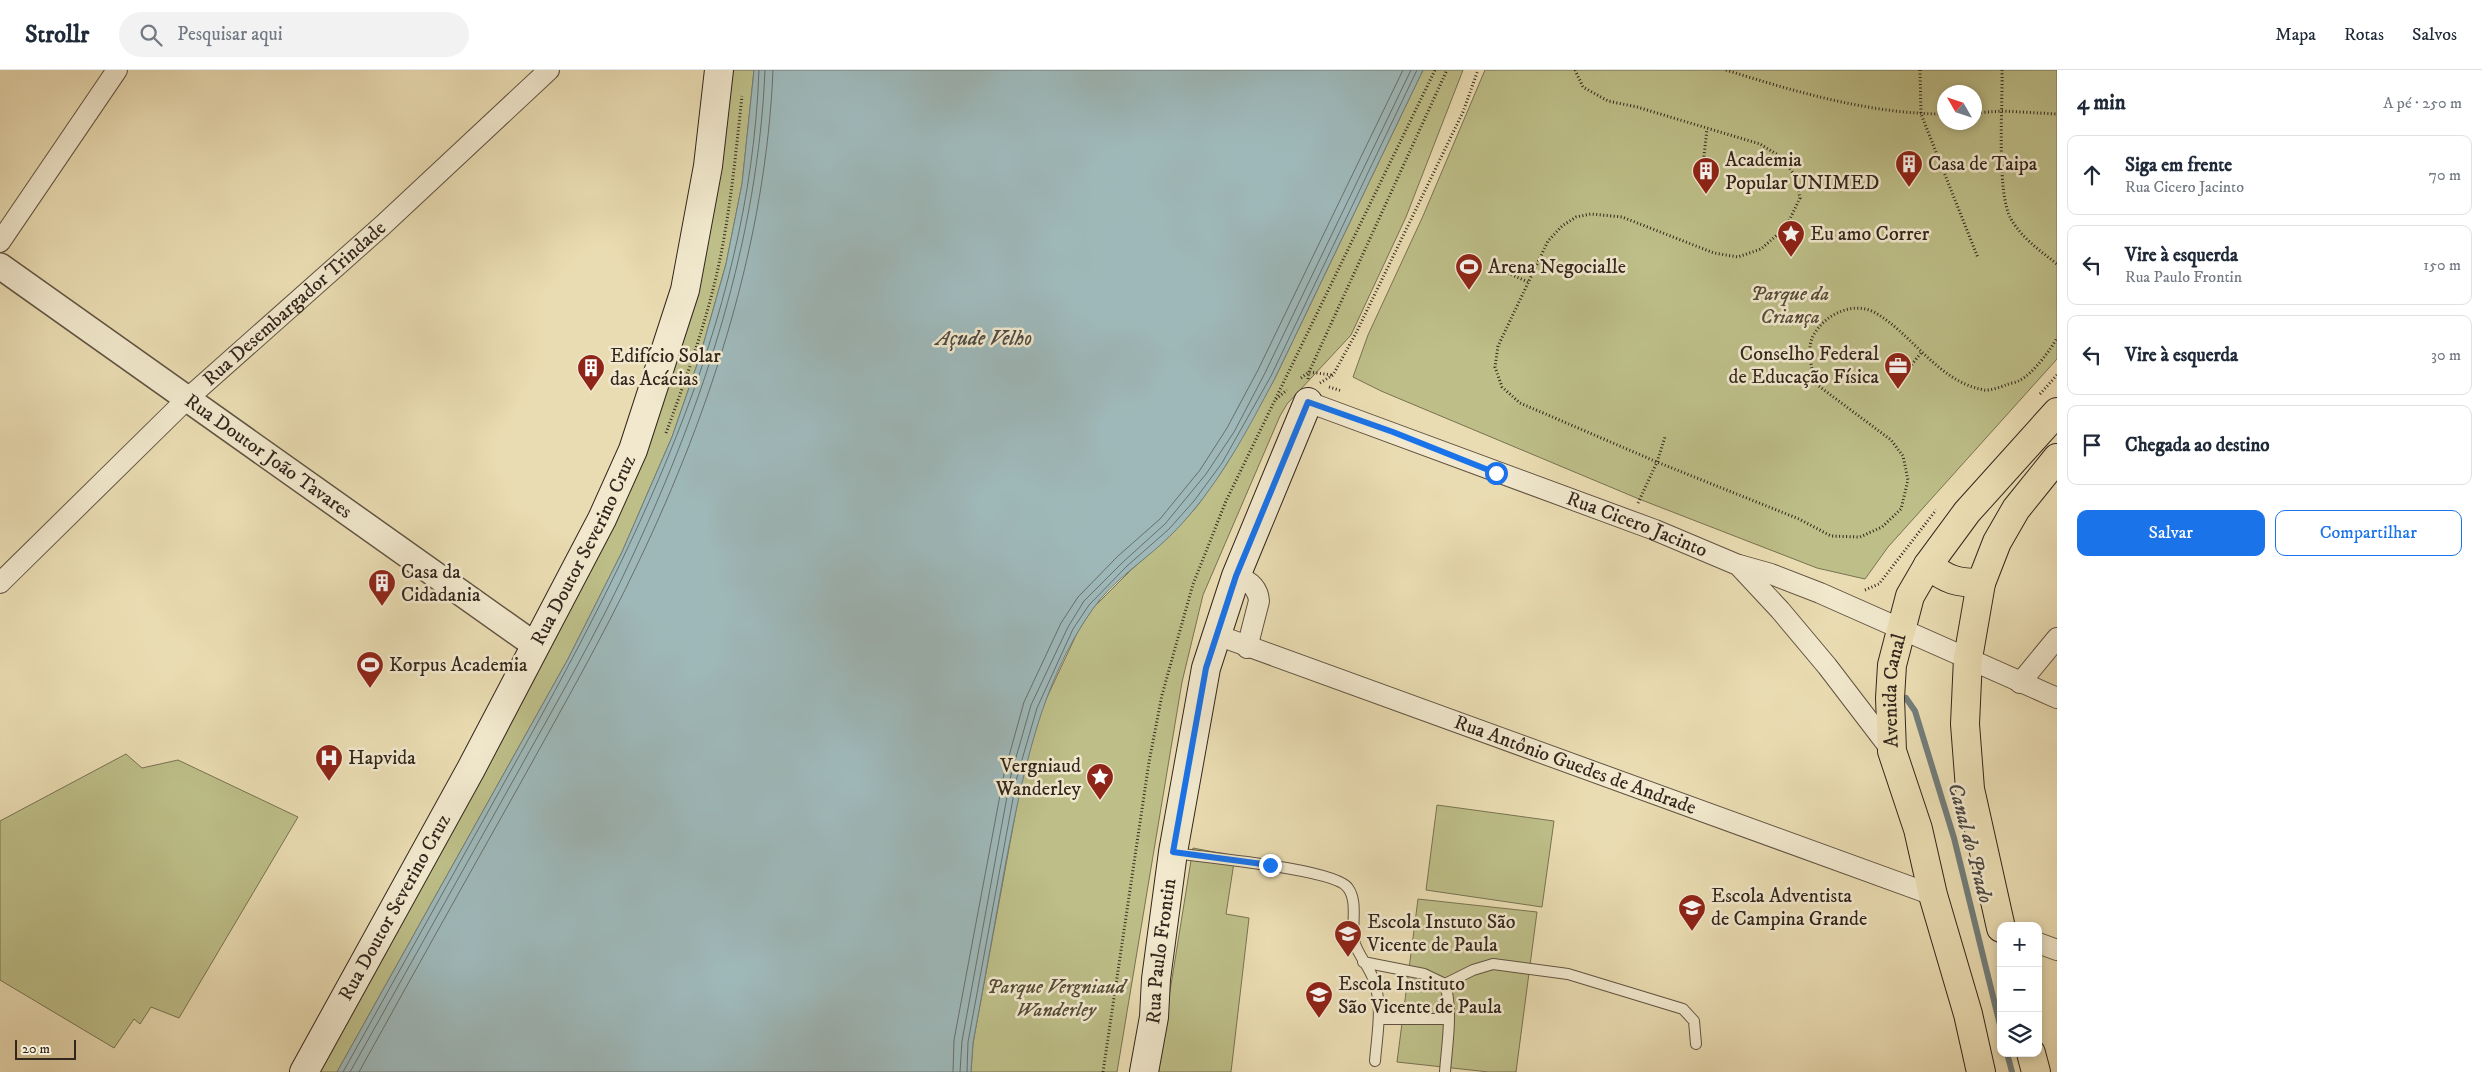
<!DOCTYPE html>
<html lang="pt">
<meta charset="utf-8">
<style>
:root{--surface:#fff;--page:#f2f2f3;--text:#1f2937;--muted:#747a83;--line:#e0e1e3;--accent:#1a73e8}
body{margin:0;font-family:"IM FELL DW Pica",serif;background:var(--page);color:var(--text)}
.controls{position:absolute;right:15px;bottom:15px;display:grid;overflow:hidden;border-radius:10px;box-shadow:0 2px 8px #0003}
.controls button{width:45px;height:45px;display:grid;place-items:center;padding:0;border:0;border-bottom:1px solid var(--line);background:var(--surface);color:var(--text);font:25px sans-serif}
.compass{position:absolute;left:1937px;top:15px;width:45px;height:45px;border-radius:50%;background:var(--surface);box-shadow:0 2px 8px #0003;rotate:309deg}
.scale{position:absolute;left:15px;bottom:12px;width:61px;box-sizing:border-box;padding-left:5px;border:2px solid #33261d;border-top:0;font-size:14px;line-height:18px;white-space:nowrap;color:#33261d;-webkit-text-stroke:4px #f1e8cd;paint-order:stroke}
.stop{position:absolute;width:15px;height:15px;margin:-11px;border:4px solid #1a73e8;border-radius:50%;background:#fff}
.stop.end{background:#1a73e8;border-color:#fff;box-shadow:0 1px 5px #0008}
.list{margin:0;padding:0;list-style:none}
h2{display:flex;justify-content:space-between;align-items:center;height:65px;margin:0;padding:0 20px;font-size:21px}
h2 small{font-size:16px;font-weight:400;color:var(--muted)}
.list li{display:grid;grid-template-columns:32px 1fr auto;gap:15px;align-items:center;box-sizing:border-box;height:80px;margin:0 10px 10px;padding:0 10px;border:1px solid var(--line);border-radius:10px}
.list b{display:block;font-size:19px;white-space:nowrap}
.list p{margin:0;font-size:16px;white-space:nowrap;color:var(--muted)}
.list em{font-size:16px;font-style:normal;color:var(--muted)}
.actions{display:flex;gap:10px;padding:15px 20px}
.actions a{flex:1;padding:11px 0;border:1px solid var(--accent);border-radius:10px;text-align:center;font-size:18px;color:var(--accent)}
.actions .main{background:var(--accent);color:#fff}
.icon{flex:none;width:28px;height:28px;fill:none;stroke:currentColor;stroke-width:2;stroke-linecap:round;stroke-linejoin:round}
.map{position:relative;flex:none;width:2057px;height:1002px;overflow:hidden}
header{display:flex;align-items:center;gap:30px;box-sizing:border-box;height:70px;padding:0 25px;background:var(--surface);border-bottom:1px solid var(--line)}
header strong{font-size:24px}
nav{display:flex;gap:28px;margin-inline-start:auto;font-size:18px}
.search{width:350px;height:45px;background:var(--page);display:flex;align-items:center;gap:12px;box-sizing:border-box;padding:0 18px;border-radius:28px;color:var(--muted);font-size:19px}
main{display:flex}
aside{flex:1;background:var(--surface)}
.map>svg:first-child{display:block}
.green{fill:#bdbe88;stroke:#787252;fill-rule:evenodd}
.water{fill:#9eb8b9;stroke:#737e7b}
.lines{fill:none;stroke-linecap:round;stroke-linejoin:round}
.shore{stroke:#686f6b;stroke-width:1}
.stream{stroke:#737e7b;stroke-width:6}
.service-casing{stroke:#615442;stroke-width:12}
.minor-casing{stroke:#615442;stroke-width:22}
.tertiary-casing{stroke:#615442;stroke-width:28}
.secondary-casing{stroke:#33261d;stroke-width:30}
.primary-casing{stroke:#33261d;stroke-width:30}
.path{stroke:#33261d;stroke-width:3;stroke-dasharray:1 2.5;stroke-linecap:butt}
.service{stroke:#f1e8cd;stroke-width:10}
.minor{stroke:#f1e8cd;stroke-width:20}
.tertiary{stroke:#f1e8cd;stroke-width:25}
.secondary{stroke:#f1e8cd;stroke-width:28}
.primary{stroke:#eadcb2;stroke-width:28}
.route{stroke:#1a73e8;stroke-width:6}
.labels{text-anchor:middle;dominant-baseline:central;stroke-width:5;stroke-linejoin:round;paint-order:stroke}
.poi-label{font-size:20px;fill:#33261d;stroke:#f1e8cd;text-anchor:start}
.park-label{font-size:20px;font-style:italic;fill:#564c38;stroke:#f1e8cd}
.street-label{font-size:20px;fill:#33261d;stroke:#f1e8cd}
.water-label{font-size:21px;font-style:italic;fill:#4e4a44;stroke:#f1e8cd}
</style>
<header>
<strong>Strollr</strong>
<div class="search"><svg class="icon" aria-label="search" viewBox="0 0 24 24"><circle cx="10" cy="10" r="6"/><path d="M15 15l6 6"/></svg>Pesquisar aqui</div>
<nav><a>Mapa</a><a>Rotas</a><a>Salvos</a></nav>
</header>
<main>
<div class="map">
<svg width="2057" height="1002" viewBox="0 0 2057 1002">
<rect width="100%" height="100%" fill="#eadcb2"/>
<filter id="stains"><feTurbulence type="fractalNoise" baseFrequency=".004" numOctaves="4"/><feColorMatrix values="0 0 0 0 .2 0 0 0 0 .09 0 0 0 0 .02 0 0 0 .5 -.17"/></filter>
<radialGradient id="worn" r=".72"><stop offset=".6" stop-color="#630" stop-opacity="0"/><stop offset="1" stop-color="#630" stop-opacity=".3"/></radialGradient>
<!-- green -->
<path class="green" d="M727,0H754L742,114L726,194L700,286L672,367L622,482L568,589L337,1002H315L645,369Z
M1423,0H1463L1406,147L1351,265L1287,334L1280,346L1203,525L1182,612L1117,1002H971L973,973L1022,708L1041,640L1078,561L1093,538L1131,500L1173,463L1198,435L1226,395L1275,308Z
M1485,0H2057V289L1888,477L1865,509L1817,498L1639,429L1381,321L1353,307L1368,265L1423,146ZM1944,22H1974V52H1944Z
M126,684L142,698L178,690L298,747L179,948L151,937L140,954L134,949L114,978L0,910V751Z
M1437,735L1554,751L1542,837L1426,820Z
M1193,778L1235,786L1226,844L1249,848L1231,1002H1157Z
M1418,829L1537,842L1516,1002H1489L1397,992Z"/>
<!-- water -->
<path class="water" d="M754,0H1423L1275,308C1246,363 1217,418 1174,462C1148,489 1113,509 1092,540C1040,614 1023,704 1006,791C995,852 984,913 973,973L971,1002H337L568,589L622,482L672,367L700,286L726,194L742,114Z"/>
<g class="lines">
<!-- shore -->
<path class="shore" d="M343,1002C398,903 454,803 509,704C631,486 750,256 759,0
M350,1002C405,904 459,807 514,709C555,635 598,562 633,485C704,333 758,169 765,0
M359,1002C412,906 466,810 520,714C561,640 603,567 639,491C712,338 766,170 773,0
M953,1002L954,970L1004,704L1024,632L1061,553L1078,527L1118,486L1160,449L1200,400L1227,358L1258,300L1403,0
M960,1002L962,971L1011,705L1031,635L1068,557L1084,531L1123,492L1165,454L1206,404L1234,362L1265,303L1411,0
M967,1002L968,972L1017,707L1037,638L1073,559L1089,535L1127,496L1169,459L1194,431L1222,393L1271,306L1417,0"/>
<!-- stream -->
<path class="stream" d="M1906,628L1915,641L1954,768L2001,959
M2007,983L2012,1002"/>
<defs>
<path id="service" d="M1174,783C1202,787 1336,799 1348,818C1359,833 1350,857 1355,874C1360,888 1370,898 1374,911C1383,936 1377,965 1375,991
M1363,892L1424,904L1445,914C1453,941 1447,974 1445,1002
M1445,914L1473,900L1493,894L1568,904L1683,939L1694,951L1696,974
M1379,949H1449"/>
<g id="minor">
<path d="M0,172L117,0"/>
<path id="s1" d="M1308,332L1655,460L1738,495L1780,540L1827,596L1892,681"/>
<path d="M1739,495L1771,504L1820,523L2057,628"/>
<path d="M1236,506C1248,510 1258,517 1259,531L1247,578"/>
<path id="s2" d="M0,513L187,329L383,155L549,0"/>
<path id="s3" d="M1217,565L1933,825"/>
<path d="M2020,613L2057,568"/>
<path d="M2038,873L2057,880"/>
</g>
<g id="tertiary">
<path id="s4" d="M0,196L536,576"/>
</g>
<g id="secondary">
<path id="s5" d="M304,1002L471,699L602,449L633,380L685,220L708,96L719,0"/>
<path id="s6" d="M1144,1002L1154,947L1156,909L1173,782L1206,598L1236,506L1308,332"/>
</g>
<g id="primary">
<path d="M1928,495C1947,510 1957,513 1981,513"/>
<path d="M2001,858L1970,719L1965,654L1968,588L1981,513L1997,472L2016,439L2057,388"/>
<path d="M2031,983L2036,1002"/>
<path id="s7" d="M1981,1002L1968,944L1933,825L1918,759L1892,681L1890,628L1892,595L1910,526L1928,495L1967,442L2057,342"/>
</g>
</defs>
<!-- service casing -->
<use href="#service" class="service-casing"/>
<!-- minor casing -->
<use href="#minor" class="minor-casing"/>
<!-- tertiary casing -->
<use href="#tertiary" class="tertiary-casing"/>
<!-- secondary casing -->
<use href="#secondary" class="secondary-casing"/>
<!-- primary casing -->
<use href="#primary" class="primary-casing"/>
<!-- path -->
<path class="path" d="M1575,0L1583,17L1608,31L1637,37L1760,74L1783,88L1795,106L1800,128L1786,157L1761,179L1738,187L1714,183L1622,147L1591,144L1576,147L1562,156L1548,171L1498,276L1495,297L1502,317L1520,333L1657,392L1799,449L1831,466L1860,467L1882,457L1901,439L1908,410L1903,386L1891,370L1816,314C1812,299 1806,281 1813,266C1824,245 1852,231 1874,242C1913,264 1937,311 1984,320C1990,321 2000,317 2006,315C2010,313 2016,313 2020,310C2032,305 2051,279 2057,268
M1726,0C1796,22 1871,44 1944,44
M1920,0L1921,44L1978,188
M2002,0C2003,32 1996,123 2011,149C2022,168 2039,180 2057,194
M1974,43L2003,41L2057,44
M1702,104L1707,59
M1508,203L1528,212
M1905,303L1921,283
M1301,308L1309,302L1332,305
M1308,309L1309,302L1447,0
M1320,313L1333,305L1356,263L1463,42L1478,0
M1329,317L1342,321
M2040,324L2057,305
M1276,329L1287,320
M666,363C687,306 708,248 720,189C731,135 736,81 742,26
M1638,433L1657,392L1665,367
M1865,520L1879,514L1936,440
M1103,1002L1149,692L1162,625L1193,514L1226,431L1435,0"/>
<!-- service -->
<use href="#service" class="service"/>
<!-- minor -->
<use href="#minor" class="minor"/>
<!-- tertiary -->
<use href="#tertiary" class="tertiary"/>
<!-- secondary -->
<use href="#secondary" class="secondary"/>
<!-- primary -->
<use href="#primary" class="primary"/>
</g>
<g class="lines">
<!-- route -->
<path class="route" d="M1270,795L1173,782L1206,598L1236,506L1308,332L1393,362L1496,403"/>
</g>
<!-- icons -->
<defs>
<symbol id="building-pin" viewBox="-11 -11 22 30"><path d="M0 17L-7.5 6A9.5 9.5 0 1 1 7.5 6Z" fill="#8f2418" stroke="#f1e8cd"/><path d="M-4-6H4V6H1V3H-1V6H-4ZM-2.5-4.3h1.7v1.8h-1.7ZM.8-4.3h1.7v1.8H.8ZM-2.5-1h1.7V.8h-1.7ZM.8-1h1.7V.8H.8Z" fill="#fff"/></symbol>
<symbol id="sight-pin" viewBox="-11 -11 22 30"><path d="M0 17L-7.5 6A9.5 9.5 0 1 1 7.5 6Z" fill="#8f2418" stroke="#f1e8cd"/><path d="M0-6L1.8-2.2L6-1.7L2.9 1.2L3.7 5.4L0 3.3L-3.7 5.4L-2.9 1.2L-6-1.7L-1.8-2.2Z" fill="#fff"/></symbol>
<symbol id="stadium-pin" viewBox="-11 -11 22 30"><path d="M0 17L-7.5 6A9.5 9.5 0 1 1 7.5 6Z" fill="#8f2418" stroke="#f1e8cd"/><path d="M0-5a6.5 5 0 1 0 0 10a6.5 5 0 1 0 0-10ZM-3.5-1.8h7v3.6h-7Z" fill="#fff"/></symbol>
<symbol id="office-pin" viewBox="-11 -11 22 30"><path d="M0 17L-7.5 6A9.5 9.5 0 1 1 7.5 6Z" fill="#8f2418" stroke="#f1e8cd"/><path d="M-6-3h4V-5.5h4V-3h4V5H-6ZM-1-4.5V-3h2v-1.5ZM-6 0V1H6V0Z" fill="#fff"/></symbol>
<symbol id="hospital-pin" viewBox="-11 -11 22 30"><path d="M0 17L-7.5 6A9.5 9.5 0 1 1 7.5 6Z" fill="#8f2418" stroke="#f1e8cd"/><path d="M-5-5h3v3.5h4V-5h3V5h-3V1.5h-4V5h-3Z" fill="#fff"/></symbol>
<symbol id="school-pin" viewBox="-11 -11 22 30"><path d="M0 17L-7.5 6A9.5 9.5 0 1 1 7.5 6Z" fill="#8f2418" stroke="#f1e8cd"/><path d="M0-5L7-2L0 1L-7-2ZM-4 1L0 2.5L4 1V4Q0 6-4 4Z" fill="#fff"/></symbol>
</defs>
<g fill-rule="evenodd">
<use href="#building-pin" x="1893" y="78" width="32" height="43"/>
<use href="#building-pin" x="1690" y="85" width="32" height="43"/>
<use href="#sight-pin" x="1775" y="148" width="32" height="43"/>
<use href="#stadium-pin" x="1453" y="181" width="32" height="43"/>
<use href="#office-pin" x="1882" y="280" width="32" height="43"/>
<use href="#building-pin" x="575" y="282" width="32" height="43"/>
<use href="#building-pin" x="366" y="497" width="32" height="43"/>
<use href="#stadium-pin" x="354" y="579" width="32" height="43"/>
<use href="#hospital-pin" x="313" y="672" width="32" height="43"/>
<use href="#sight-pin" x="1084" y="691" width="32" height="43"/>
<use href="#school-pin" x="1676" y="822" width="32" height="43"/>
<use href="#school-pin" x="1332" y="848" width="32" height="43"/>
<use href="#school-pin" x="1303" y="909" width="32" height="43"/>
</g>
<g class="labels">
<!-- poi labels -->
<g class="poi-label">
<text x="1725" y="90">Academia<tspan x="1725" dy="23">Popular UNIMED</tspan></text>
<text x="1928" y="94">Casa de Taipa</text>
<text x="1810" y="164">Eu amo Correr</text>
<text x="1488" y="197">Arena Negocialle</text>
<text x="1879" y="284" text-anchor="end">Conselho Federal<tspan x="1879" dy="23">de Educação Física</tspan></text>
<text x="610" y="286">Edifício Solar<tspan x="610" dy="23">das Acácias</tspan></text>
<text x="401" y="502">Casa da<tspan x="401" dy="23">Cidadania</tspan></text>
<text x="389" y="595">Korpus Academia</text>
<text x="348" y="688">Hapvida</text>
<text x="1081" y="696" text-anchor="end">Vergniaud<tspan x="1081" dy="23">Wanderley</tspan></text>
<text x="1711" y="826">Escola Adventista<tspan x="1711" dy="23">de Campina Grande</tspan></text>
<text x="1367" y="852">Escola Instuto São<tspan x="1367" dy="23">Vicente de Paula</tspan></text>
<text x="1338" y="914">Escola Instituto<tspan x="1338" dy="23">São Vicente de Paula</tspan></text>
</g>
<!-- park labels -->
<g class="park-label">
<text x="1790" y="224">Parque da<tspan x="1790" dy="23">Criança</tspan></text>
<text x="1056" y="917">Parque Vergniaud<tspan x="1056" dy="23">Wanderley</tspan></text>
</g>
<!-- street labels -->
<g class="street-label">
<text stroke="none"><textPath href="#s2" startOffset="406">Rua Desembargador Trindade</textPath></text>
<text stroke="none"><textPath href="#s4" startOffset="329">Rua Doutor João Tavares</textPath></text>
<text stroke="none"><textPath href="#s1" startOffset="351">Rua Cicero Jacinto</textPath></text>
<text stroke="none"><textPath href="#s5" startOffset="592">Rua Doutor Severino Cruz</textPath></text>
<text stroke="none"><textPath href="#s7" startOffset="394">Avenida Canal</textPath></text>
<text stroke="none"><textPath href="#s3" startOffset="381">Rua Antônio Guedes de Andrade</textPath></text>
<text stroke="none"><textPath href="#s5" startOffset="188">Rua Doutor Severino Cruz</textPath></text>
<text stroke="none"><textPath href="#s6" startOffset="122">Rua Paulo Frontin</textPath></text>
</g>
<!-- water labels -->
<g class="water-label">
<text x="984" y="269">Açude Velho</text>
<text transform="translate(1970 773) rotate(75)">Canal do Prado</text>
</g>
</g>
<rect width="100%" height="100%" filter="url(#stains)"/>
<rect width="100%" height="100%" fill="url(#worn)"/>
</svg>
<div class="controls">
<button>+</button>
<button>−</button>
<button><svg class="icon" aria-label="layers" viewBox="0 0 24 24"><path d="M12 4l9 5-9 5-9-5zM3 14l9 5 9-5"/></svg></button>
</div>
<svg class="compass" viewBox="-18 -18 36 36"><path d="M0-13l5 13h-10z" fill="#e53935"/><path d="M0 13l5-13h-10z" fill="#747a83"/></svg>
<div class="scale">20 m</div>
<div class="stop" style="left:1496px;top:403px"></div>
<div class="stop end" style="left:1270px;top:795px"></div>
</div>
<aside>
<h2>4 min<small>A pé · 250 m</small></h2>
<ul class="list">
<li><svg class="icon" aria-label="ahead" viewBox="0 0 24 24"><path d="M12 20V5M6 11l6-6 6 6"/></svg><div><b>Siga em frente</b><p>Rua Cicero Jacinto</p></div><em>70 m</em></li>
<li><svg class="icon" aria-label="left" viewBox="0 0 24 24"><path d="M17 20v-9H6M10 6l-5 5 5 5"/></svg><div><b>Vire à esquerda</b><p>Rua Paulo Frontin</p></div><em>150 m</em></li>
<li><svg class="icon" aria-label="left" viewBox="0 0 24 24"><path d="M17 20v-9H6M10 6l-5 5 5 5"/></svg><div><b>Vire à esquerda</b></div><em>30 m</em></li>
<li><svg class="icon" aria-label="arrive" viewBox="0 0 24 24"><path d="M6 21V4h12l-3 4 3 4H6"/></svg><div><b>Chegada ao destino</b></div></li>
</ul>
<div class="actions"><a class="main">Salvar</a><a>Compartilhar</a></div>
</aside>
</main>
